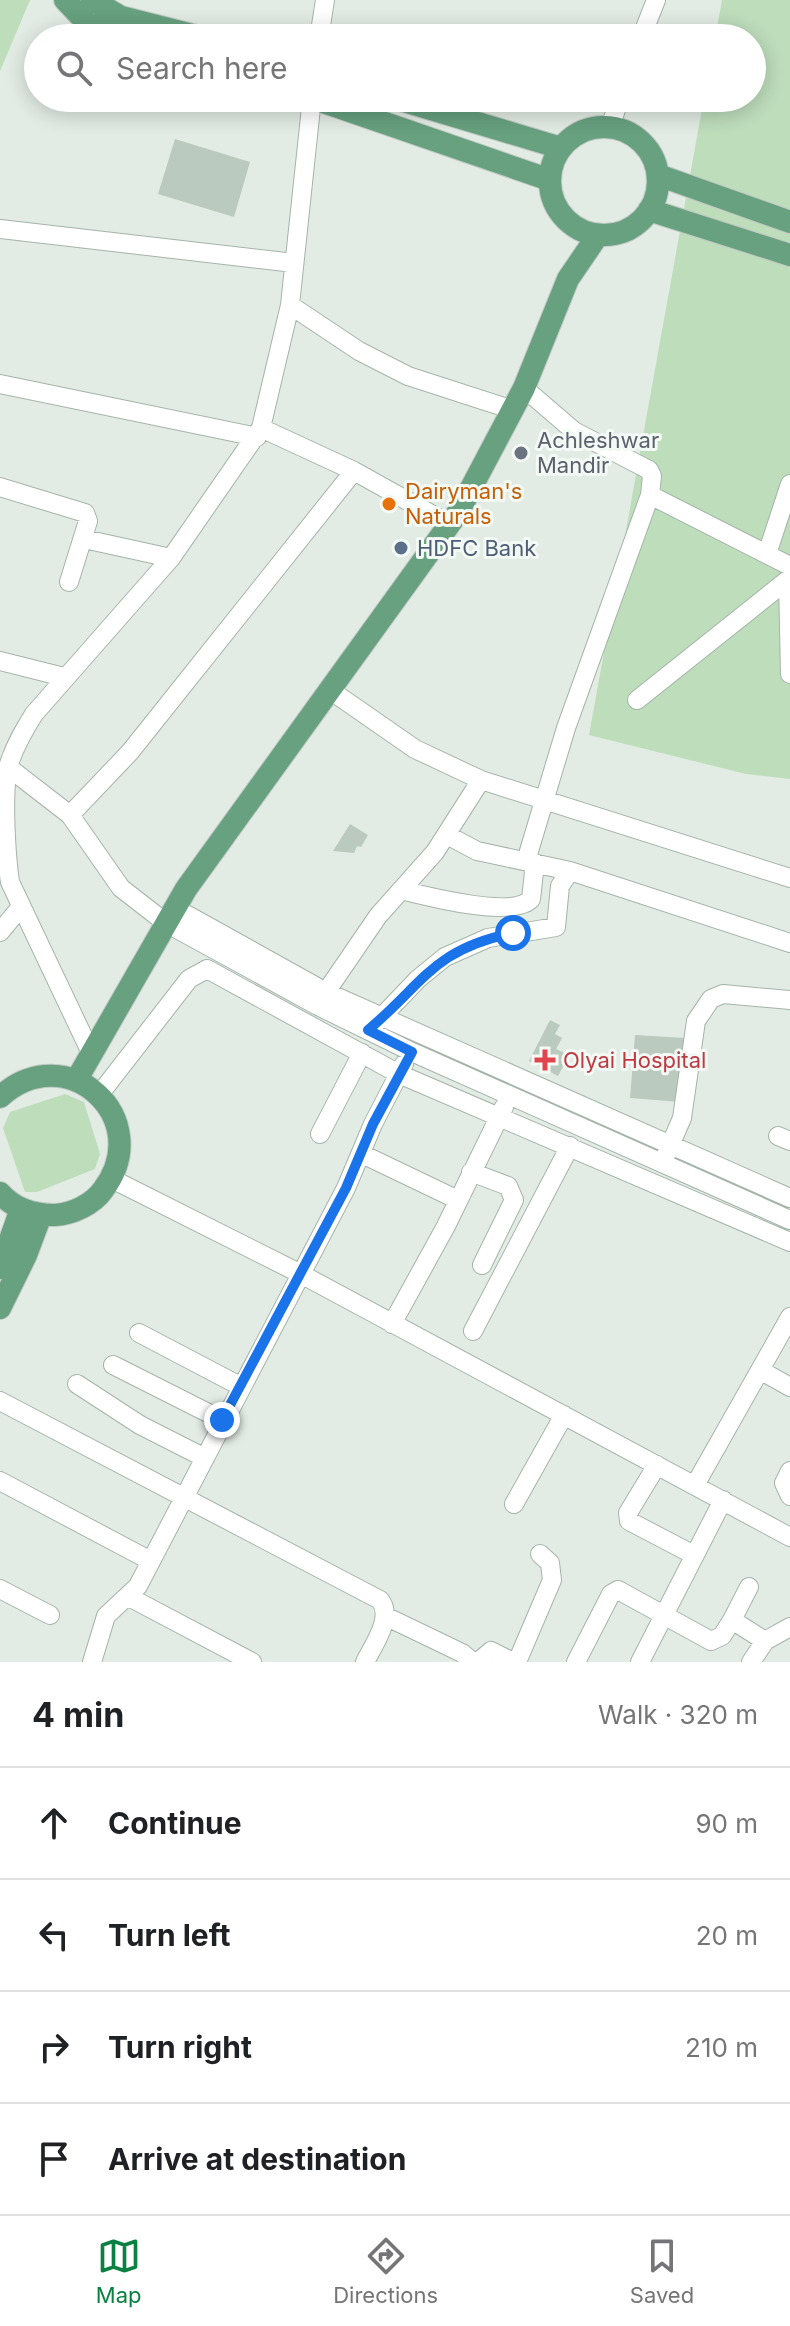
<!DOCTYPE html>
<meta charset="utf-8">
<style>
:root{--surface:#fff;--page:#f2f2f2;--text:#202124;--muted:#757577;--line:#e0e0e0;--accent:#0b8043}
body{margin:0;font-family:Inter,sans-serif;background:var(--page);color:var(--text)}
.stop{position:absolute;width:24px;height:24px;margin:-18px;border:6px solid #1a73e8;border-radius:50%;background:#fff}
.stop.end{background:#1a73e8;border-color:#fff;box-shadow:0 2px 8px #0008}
.list{margin:0;padding:0;list-style:none}
h2{display:flex;justify-content:space-between;align-items:center;height:104px;margin:0;padding:0 32px;font-size:34px}
h2 small{font-size:26px;font-weight:400;color:var(--muted)}
.list li{display:grid;grid-template-columns:52px 1fr auto;gap:24px;align-items:center;box-sizing:border-box;height:112px;padding:0 32px;border-top:2px solid var(--line)}
.list b{display:block;font-size:30px;white-space:nowrap}
.list em{font-size:26px;font-style:normal;color:var(--muted)}
.icon{flex:none;width:44px;height:44px;fill:none;stroke:currentColor;stroke-width:2;stroke-linecap:round;stroke-linejoin:round}
.map{position:relative;flex:none;width:790px;height:1662px;overflow:hidden}
.search{position:absolute;background:var(--surface);box-shadow:0 4px 20px #0003;left:24px;right:24px;top:24px;height:88px;display:flex;align-items:center;gap:20px;box-sizing:border-box;padding:0 28px;border-radius:44px;color:var(--muted);font-size:30px}
.sheet{height:552px;background:var(--surface)}
nav{display:flex;justify-content:space-around;align-items:center;box-sizing:border-box;height:112px;border-top:2px solid var(--line);background:var(--surface);font-size:22px;color:var(--muted)}
nav a{display:grid;justify-items:center;gap:4px}
nav .on{color:var(--accent)}
.map>svg:first-child{display:block}
.green{fill:#bdddbb}
.building{fill:#bacabf}
.lines{fill:none;stroke-linecap:round;stroke-linejoin:round}
.minor-casing{stroke:#a5b4a9;stroke-width:20}
.major-casing{stroke:#c1c9c4;stroke-width:24}
.minor{stroke:#fff;stroke-width:18}
.major{stroke:#67a17f;stroke-width:22}
.route{stroke:#1a73e8;stroke-width:10}
.worship-dot{fill:#6b7280;stroke:#f3f9f4;stroke-width:3}
.food-dot{fill:#e8710a;stroke:#f3f9f4;stroke-width:3}
.service-dot{fill:#5c6f8a;stroke:#f3f9f4;stroke-width:3}
.health-dot{fill:#e0444e;stroke:#f3f9f4;stroke-width:3}
.labels{text-anchor:middle;dominant-baseline:central;stroke-width:6;stroke-linejoin:round;paint-order:stroke}
.worship-label{font-size:22px;fill:#5b616d;stroke:#f3f9f4;text-anchor:start}
.food-label{font-size:22px;fill:#c56008;stroke:#f3f9f4;text-anchor:start}
.service-label{font-size:22px;fill:#4e5e75;stroke:#f3f9f4;text-anchor:start}
.health-label{font-size:22px;fill:#be3a42;stroke:#f3f9f4;text-anchor:start}
</style>
<div class="map">
<svg width="790" height="1662" viewBox="0 0 790 1662">
<rect width="100%" height="100%" fill="#e2ece4"/>
<!-- green -->
<path class="green" d="M0,0H30L0,71Z
M722,0H790V779L746,774L589,735L704,98H752V38H715Z
M65,1094L84,1102L100,1154L95,1169L37,1192H25L3,1128L10,1112Z"/>
<!-- building -->
<path class="building" d="M175,139L250,162L234,217L158,194Z
M350,824L368,835L361,847L357,846L354,853L333,851Z
M550,1020L560,1025L555,1034L562,1038L556,1049L569,1055L558,1076L529,1061Z
M635,1035L685,1038L680,1102L630,1098Z"/>
<g class="lines">
<defs>
<path id="minor" d="M319,38L325,0
M641,38L656,0
M610,127L620,98
M0,229L294,263
M290,305L359,351L408,376L513,410
M0,384L257,437
M524,388L574,431L649,470L652,476L650,495L566,728L526,861
M261,428L354,471L449,524
M0,487L85,513L88,521L69,582
M650,495L790,566
M84,539L171,558
M767,554L790,484
M788,580L790,674
M0,661L64,677
M330,690L415,749L481,780L790,878
M637,700L790,578
M8,767L70,815L121,888L166,923L318,1006L412,1052L790,1220
M70,815L130,752L354,471
M447,835L477,851L570,871L790,943
M401,890C426,896 512,919 531,899L535,863
M175,908L326,992L790,1198
M0,932L20,908
M326,992L378,916L435,852L481,780
M376,1023L418,979L445,957L488,938L556,927L560,886L570,871
M91,1053L10,882C6,854 2,789 9,764C15,745 24,730 34,714L171,558L261,428L290,305L312,98
M99,1095L189,979L207,969L399,1074L790,1242
M320,1134L362,1053
M778,1136L790,1141
M362,1154L458,1200
M665,1157L682,1118L696,1021L711,999L723,994L790,1000
M471,1172L508,1186L514,1200L482,1265
M112,1179L299,1273L790,1537
M392,1324L446,1226L504,1107
M473,1331L570,1146
M139,1333L240,1386
M113,1365L222,1420
M760,1370L790,1387
M77,1384L140,1425L203,1457
M0,1401L380,1600C394,1617 373,1646 365,1662
M657,1465L628,1513L629,1521L694,1555
M790,1471L784,1483L790,1496
M0,1481L149,1560
M695,1485L790,1317
M514,1504L564,1415
M749,1587L732,1620L765,1641L790,1627
M0,1589L50,1615
M129,1597L252,1662
M385,1616L462,1653L473,1662
M92,1662L106,1616L138,1586L346,1188L373,1124L404,1064
M478,1662L491,1651L513,1662
M517,1662L552,1580L550,1563L540,1554
M576,1662L611,1594L618,1590L711,1641L722,1636L732,1620
M640,1662L723,1500
M751,1662L765,1641"/>
<path id="major" d="M65,0L87,23L121,38
M92,0L121,17L204,38
M312,98L550,180
M394,98L561,148
M550 181a54 54 0 1 1 108 0a54 54 0 1 1-108 0Z
M658,175L790,222
M649,210L790,255
M77,1079L186,889L459,511L524,388L568,279L598,235
M0,1097C67,1036 157,1119 103,1190C93,1204 73,1214 55,1215C34,1215 14,1209 0,1193
M0,1268L21,1209
M0,1308L26,1255L41,1215"/>
</defs>
<!-- minor casing -->
<use href="#minor" class="minor-casing"/>
<!-- major casing -->
<use href="#major" class="major-casing"/>
<!-- minor -->
<use href="#minor" class="minor"/>
<!-- major -->
<use href="#major" class="major"/>
</g>
<g class="lines">
<!-- route -->
<path class="route" d="M222,1420L346,1188L373,1124L412,1052L368,1030C423,984 433,949 513,933"/>
</g>
<!-- markers -->
<circle class="worship-dot" cx="521" cy="453" r="8"/>
<circle class="food-dot" cx="389" cy="504" r="8"/>
<circle class="service-dot" cx="401" cy="548" r="8"/>
<path class="health-dot" d="M541 1048h8v8h8v8h-8v8h-8v-8h-8v-8h8z"/>
<g class="labels">
<!-- worship labels -->
<g class="worship-label">
<text x="537" y="440">Achleshwar<tspan x="537" dy="25">Mandir</tspan></text>
</g>
<!-- food labels -->
<g class="food-label">
<text x="405" y="491">Dairyman's<tspan x="405" dy="25">Naturals</tspan></text>
</g>
<!-- service labels -->
<g class="service-label">
<text x="417" y="548">HDFC Bank</text>
</g>
<!-- health labels -->
<g class="health-label">
<text x="563" y="1060">Olyai Hospital</text>
</g>
</g>
</svg>
<div class="stop" style="left:513px;top:933px"></div>
<div class="stop end" style="left:222px;top:1420px"></div>
<div class="search"><svg class="icon" aria-label="search" viewBox="0 0 24 24"><circle cx="10" cy="10" r="6"/><path d="M15 15l6 6"/></svg>Search here</div>
</div>
<section class="sheet">
<h2>4 min<small>Walk · 320 m</small></h2>
<ul class="list">
<li><svg class="icon" aria-label="ahead" viewBox="0 0 24 24"><path d="M12 20V5M6 11l6-6 6 6"/></svg><div><b>Continue</b></div><em>90 m</em></li>
<li><svg class="icon" aria-label="left" viewBox="0 0 24 24"><path d="M17 20v-9H6M10 6l-5 5 5 5"/></svg><div><b>Turn left</b></div><em>20 m</em></li>
<li><svg class="icon" aria-label="right" viewBox="0 0 24 24"><path d="M7 20v-9h11M14 6l5 5-5 5"/></svg><div><b>Turn right</b></div><em>210 m</em></li>
<li><svg class="icon" aria-label="arrive" viewBox="0 0 24 24"><path d="M6 21V4h12l-3 4 3 4H6"/></svg><div><b>Arrive at destination</b></div></li>
</ul>
</section>
<nav>
<a class="on"><svg class="icon" aria-label="map" viewBox="0 0 24 24"><path d="M3 6l6-2 6 2 6-2v14l-6 2-6-2-6 2zM9 4v14M15 6v14"/></svg>Map</a>
<a><svg class="icon" aria-label="directions" viewBox="0 0 24 24"><path d="M12 3l9 9-9 9-9-9zM9 14v-3h6M13 9l2 2-2 2"/></svg>Directions</a>
<a><svg class="icon" aria-label="saved" viewBox="0 0 24 24"><path d="M7 4h10v16l-5-4-5 4z"/></svg>Saved</a>
</nav>
